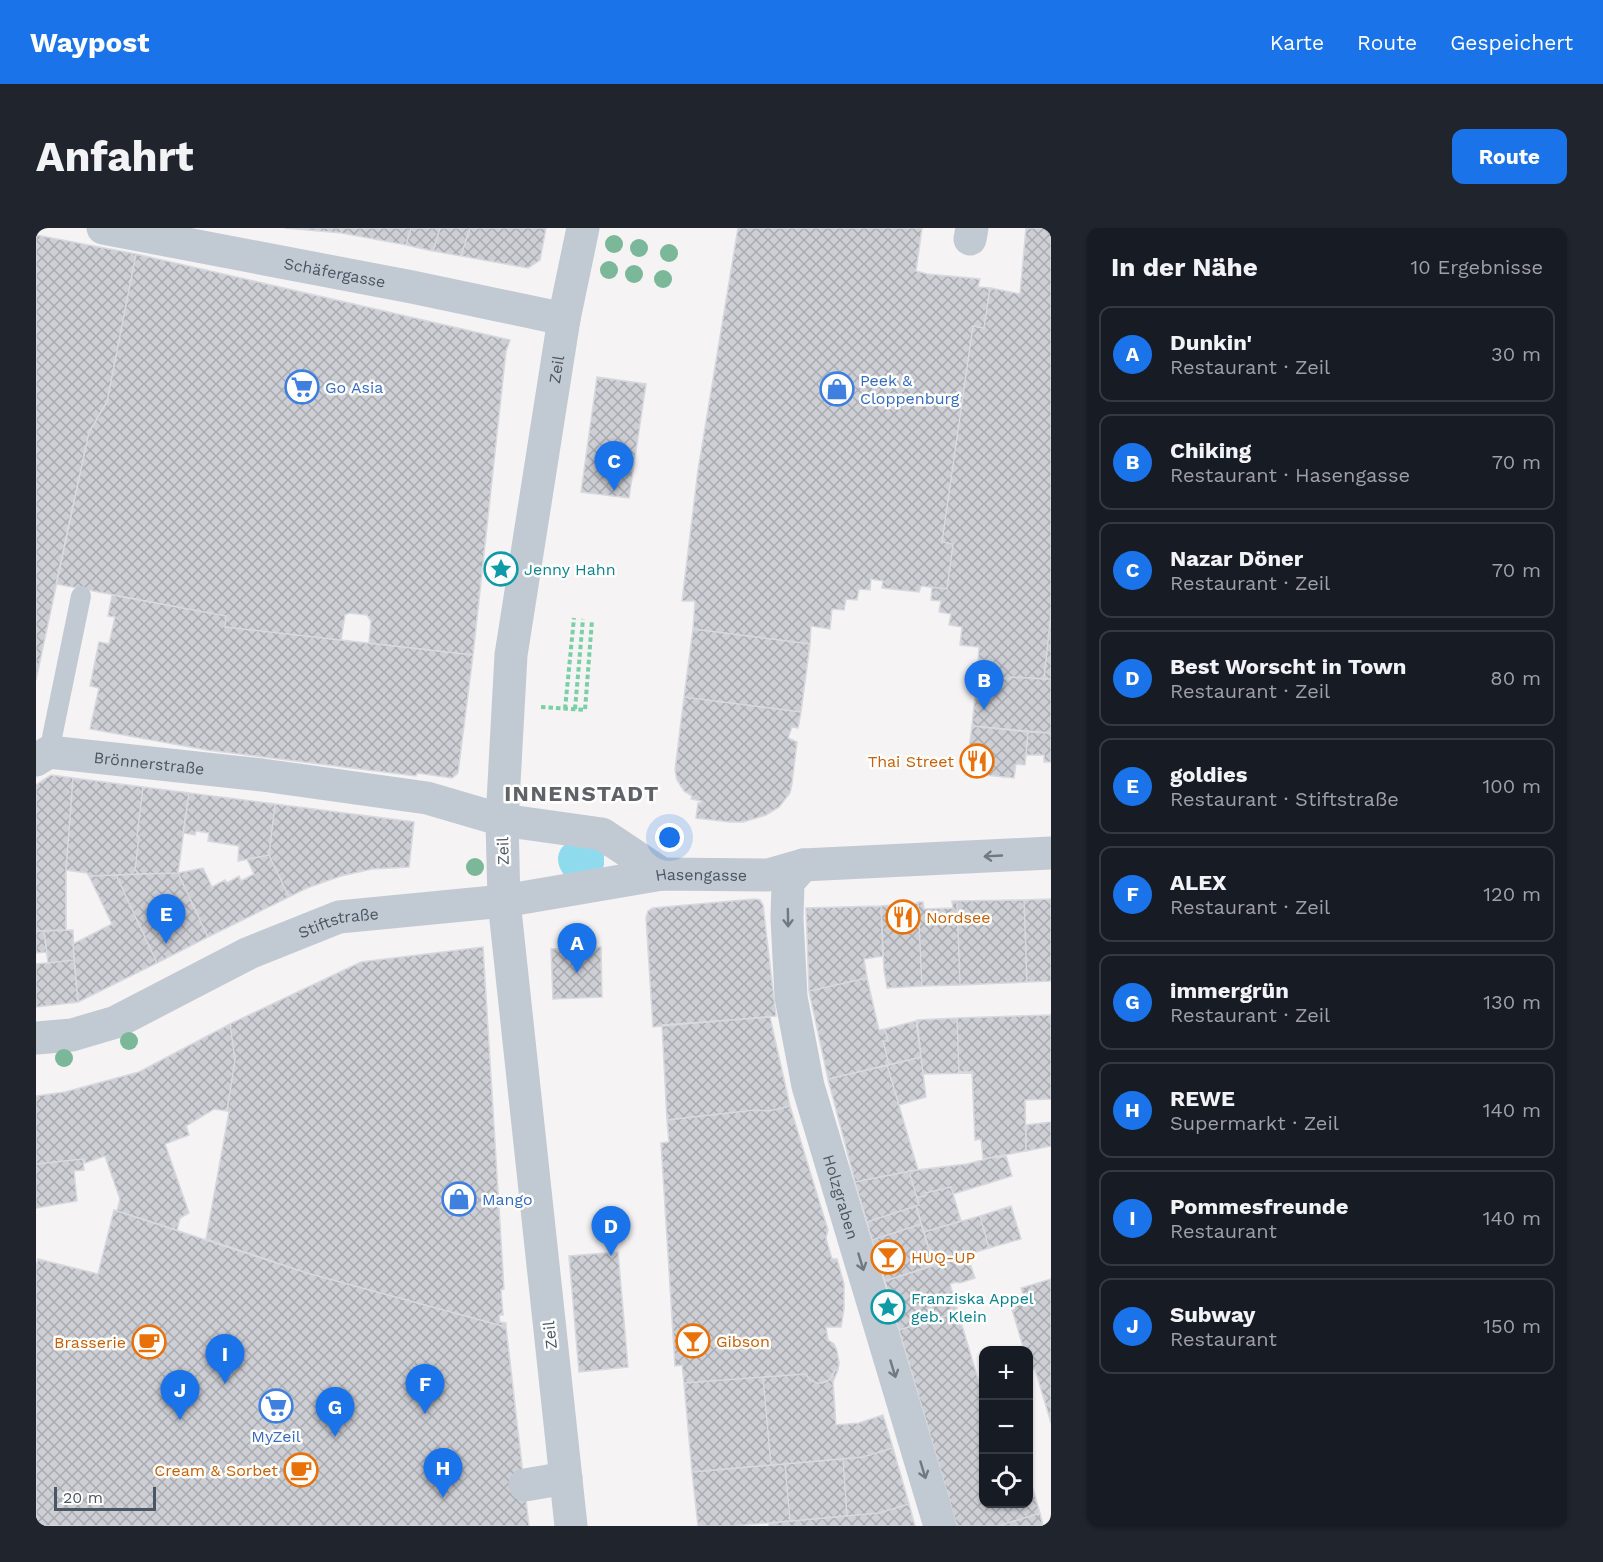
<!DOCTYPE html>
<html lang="de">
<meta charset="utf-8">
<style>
:root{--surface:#171b24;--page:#20242c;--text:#f1f3f6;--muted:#9ea1a6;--line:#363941;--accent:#1a73e8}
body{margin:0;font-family:"Work Sans",sans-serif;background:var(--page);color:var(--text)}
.controls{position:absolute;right:18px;bottom:18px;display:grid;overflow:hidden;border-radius:12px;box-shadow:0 2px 4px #0004}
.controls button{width:54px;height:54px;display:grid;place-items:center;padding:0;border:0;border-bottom:2px solid var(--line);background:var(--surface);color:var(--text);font:30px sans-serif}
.scale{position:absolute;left:18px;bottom:15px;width:102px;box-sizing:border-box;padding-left:6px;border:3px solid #4a5661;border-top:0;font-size:16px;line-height:21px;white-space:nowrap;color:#4a5661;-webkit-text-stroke:4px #fff;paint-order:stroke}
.you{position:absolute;left:634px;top:610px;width:21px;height:21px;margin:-15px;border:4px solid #fff;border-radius:50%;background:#1a73e8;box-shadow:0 0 0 9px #1a73e833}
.badge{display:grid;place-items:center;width:39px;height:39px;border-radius:50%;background:var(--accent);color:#fff;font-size:20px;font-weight:700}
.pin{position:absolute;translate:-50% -50px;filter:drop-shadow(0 2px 3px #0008)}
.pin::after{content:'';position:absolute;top:32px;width:21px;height:18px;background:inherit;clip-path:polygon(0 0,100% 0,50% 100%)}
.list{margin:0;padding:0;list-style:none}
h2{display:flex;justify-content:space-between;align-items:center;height:78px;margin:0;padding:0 24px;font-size:26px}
h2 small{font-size:20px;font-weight:400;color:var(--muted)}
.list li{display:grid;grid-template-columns:39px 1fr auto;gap:18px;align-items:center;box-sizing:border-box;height:96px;margin:0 12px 12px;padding:0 12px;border:2px solid var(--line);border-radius:12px}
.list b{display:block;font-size:22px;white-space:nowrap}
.list p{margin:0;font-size:20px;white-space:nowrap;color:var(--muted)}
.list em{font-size:20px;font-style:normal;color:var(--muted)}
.icon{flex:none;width:33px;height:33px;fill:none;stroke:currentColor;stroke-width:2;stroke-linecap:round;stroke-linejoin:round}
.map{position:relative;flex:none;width:1015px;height:1298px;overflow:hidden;border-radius:12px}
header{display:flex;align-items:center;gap:36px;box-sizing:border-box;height:84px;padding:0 30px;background:var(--accent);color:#fff}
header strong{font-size:28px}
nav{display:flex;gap:33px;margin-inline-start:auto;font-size:21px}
.intro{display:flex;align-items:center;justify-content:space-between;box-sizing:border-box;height:144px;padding:0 36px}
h1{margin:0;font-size:42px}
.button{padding:15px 27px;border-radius:12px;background:var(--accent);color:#fff;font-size:21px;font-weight:700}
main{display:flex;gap:36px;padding:0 36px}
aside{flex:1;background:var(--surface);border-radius:12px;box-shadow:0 2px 4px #0004}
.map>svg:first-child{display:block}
.water{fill:#90daee}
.building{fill:url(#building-cross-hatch);stroke:#d7d9de;stroke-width:1.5}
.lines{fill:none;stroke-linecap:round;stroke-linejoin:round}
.path{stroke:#7ad0a6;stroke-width:4;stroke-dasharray:4.5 3;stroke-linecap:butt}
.lane{stroke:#c1cad2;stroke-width:20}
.street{stroke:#c1cad2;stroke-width:33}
.tree{fill:#7bb799}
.oneway{stroke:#6e7983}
.labels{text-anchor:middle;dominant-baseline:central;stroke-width:5;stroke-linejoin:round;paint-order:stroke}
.street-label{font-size:16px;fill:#4a5661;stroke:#fff}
.shop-label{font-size:16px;fill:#366cbe;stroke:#fff;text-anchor:start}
.culture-label{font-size:16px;fill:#0d838f;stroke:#fff;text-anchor:start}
.food-label{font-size:16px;fill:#c56008;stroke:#fff;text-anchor:end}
.district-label{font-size:22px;font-weight:bold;letter-spacing:1.5px;fill:#5f6368;stroke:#fff}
</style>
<header>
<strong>Waypost</strong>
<nav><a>Karte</a><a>Route</a><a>Gespeichert</a></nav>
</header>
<div class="intro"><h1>Anfahrt</h1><a class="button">Route</a></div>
<main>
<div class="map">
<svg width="1015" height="1298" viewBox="0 0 1015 1298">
<defs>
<pattern id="building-cross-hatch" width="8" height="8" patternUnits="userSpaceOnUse" patternTransform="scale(1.5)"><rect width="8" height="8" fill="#cdcfd5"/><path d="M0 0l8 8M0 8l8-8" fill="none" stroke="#a8abb0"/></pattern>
</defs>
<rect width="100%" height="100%" fill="#f5f3f3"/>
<!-- water -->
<path class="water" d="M542,609L568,626V637L563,647L532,652C516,634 519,618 542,609Z"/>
<!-- building -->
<path class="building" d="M249,0H306L305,5Z
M306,0H375L370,17L305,5Z
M375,0H404L397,23L370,17Z
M404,0H434L425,28L397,23Z
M434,0H510L504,32L492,40L425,28Z
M702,0H886L880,43L891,46L944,51L942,59L954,60L948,100L937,98L906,314L917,316L911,361L885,358L883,364L846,360L847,353L835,351L834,362L823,361L821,372L810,371L808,382L796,381L794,401L775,398L774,416L657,401L659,373H646L662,242Z
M990,0H1015V384L1008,451L974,449V451L941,448L943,419L924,417L926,399L913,397L915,386L903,384L905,373L895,372L896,359L911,361L917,316L906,314L937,98L948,100L954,60L984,66Z
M0,7L100,26L71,174L53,204L0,452Z
M100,26L474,112L470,123L437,427L333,415L335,393L331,387L313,385L309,387L305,412L189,399L190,388L20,356L53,204L71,174Z
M561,149L610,156L593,270L545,264Z
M76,367L190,388L189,399L437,427L422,545L416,550L381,545L380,548L171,522L54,501L63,460L54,458L63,414L73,416L79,389L72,388Z
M1015,384V451H1008Z
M657,401L774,416L765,484L648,469Z
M941,448L974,451V449L1015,451V505L936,498Z
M648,469L765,484L762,500L756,499L752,510L761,514L756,555L754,565L743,579L730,587L707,594H694L660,590L662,575H665V573L655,571L656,568L648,563L641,552L639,542Z
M936,498L992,504L989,537L980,536L978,550L930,545Z
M992,504L1015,505V534H1008V527H990Z
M15,547L37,550L30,642V702L0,703V557Z
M37,550L107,559L101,608H103L99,642L101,643V646L53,648L51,645L30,642Z
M107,559L153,565L142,645L101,646V643L99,642L103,608H101Z
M153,565L239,576L233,627L202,633L203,618L172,613L173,605L160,603L159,607L147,605Z
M239,576L378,594L373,639L336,641L305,648L271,660L253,669L233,627Z
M233,627L253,669L172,709L142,645L167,640L176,659L189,652L191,655L203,648L205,653L218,646L211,631Z
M142,645L172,709L121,735L80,647Z
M80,647L121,735L42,774L37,716L76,696L53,648Z
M719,671L724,672L727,677L740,788L617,799L610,690L612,683L617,680Z
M1015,671V753L991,754L988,672Z
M988,672L991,754L924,757L921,673Z
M916,673H921L924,757L886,758L882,674H887L888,681L917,680Z
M882,675L886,758L851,760L848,742L845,678Z
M845,678L847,728L828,731L831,750L773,763L770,680Z
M37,702L38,732L12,735L8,703Z
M0,703H8L11,724L0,725Z
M447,719L468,1061L465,1062L467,1087H463L464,1094L470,1095V1099L271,1045L170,1011L193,884L191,883L199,832L194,796L325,734Z
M565,719L566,769L517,771L515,721Z
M38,732L42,774L0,779V736Z
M831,750L843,802L849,801L852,813H847L853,837L792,851L773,763Z
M1015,787V871L989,872L990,923L947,931L945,911L939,912L936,844H923L921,790Z
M734,789L754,878L733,883L719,882L631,892L626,797Z
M921,790L923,844H936V845L887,846L881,792Z
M880,793L885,829L853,837L847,813H852L849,801Z
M194,796L199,832L191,883L178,881L150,898L153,907L129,916L153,985L144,990L141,1002L81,983L84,971L69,928L49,935L48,931H47L0,936V868L29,864L103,844Z
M885,829L890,869L863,877L851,837Z
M851,837L882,942L819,954L792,851Z
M754,878L792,1002L790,1010L796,1031H801L808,1056V1081L805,1099H790L792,1112L798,1116L801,1123L803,1135L802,1142H799L793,1152L785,1155H781L774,1152L770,1146L648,1155L646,1137L639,1138L625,915L633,914L631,892L719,882L733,883Z
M1015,894V918L990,923V897Z
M961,928V930L970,928L976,948L917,966L915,959L889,965L890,967L881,970L873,943L931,936Z
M47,931L48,942L38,943L41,973L0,980V936Z
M873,943L883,977L831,994L819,954Z
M915,959L925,993L888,1004L880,978L883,977L881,970L890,967L889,965Z
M880,978L885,996L836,1012L831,994Z
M975,978L985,1011L953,1020L944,988Z
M78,982L271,1045L470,1099L493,1298H0V1038L2,1031L62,1046Z
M944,988L953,1020L898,1037L888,1004Z
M885,996L898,1037L849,1053L836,1012Z
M582,1024L592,1139L543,1144L533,1028Z
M931,1027L939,1050L924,1055L920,1054L914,1056L922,1084L863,1102L849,1053Z
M1015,1051V1195L999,1141L994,1142L993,1136V1122H988L975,1078L988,1069L985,1060Z
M922,1084L948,1171V1276H993V1259L996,1258L1004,1285L962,1298H921L863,1102Z
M799,1142H802L797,1154L800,1197L823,1195L847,1187L857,1220L827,1229L735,1237L727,1149L770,1146L774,1152L781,1155H785L790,1154L796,1149Z
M727,1149L735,1237L656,1244L648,1155Z
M857,1220L873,1276L843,1285L811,1288L807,1231L827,1229Z
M807,1231L811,1288L754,1293L749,1236Z
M749,1236L754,1293L697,1298H662L656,1244Z
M873,1276L879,1298H733V1295L843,1285Z
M1004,1285L1007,1298H962Z"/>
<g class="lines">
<!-- path -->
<path class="path" d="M505,479L549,482L556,392
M529,481L538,390
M539,481L547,391"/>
<!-- lane -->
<path class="lane" d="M13,524L45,368"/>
<!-- street -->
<g class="street">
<path id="s1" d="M67,0L376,59L528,91"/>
<path d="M934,11L936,0"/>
<path id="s2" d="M0,532L13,524L226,547L391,570L466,592L566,606L626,646"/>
<path id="s3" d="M767,637L752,654L751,690L755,769L772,858L904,1298"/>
<path id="s4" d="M0,810L36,807L80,794L213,725L303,689L468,673L626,646L732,647L767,637L1015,625"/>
<path d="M489,1257L530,1250"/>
<path id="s5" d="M535,1298L468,673L466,592L475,427L528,91L547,0"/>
</g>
</g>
<!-- trees -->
<g class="tree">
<circle cx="578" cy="16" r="9"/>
<circle cx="603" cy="20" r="9"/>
<circle cx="633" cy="25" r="9"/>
<circle cx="573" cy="42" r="9"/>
<circle cx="598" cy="46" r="9"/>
<circle cx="627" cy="51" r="9"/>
<circle cx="439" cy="639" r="9"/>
<circle cx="93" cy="813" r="9"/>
<circle cx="28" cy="830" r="9"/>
</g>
<!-- one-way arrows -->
<defs><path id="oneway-shaft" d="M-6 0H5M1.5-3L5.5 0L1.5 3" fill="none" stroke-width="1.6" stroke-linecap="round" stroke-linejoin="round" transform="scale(1.5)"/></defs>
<g class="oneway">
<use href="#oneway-shaft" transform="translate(957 628) rotate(177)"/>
<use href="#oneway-shaft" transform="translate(752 690) rotate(89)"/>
<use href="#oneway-shaft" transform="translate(825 1034) rotate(73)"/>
<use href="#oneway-shaft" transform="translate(857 1141) rotate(73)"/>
<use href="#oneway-shaft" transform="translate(887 1242) rotate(73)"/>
</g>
<!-- icons -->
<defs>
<symbol id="supermarket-ring" viewBox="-11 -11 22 22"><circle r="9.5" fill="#fff" stroke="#3f7fe0" stroke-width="1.5"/><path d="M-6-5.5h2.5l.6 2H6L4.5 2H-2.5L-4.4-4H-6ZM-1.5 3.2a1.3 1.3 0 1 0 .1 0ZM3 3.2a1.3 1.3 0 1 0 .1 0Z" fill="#3f7fe0"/></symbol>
<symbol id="shop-ring" viewBox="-11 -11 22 22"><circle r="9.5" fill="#fff" stroke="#3f7fe0" stroke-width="1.5"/><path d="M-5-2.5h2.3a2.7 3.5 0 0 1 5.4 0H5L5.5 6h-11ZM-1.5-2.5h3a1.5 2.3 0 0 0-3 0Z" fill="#3f7fe0"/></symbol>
<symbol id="sight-ring" viewBox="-11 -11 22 22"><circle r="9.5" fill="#fff" stroke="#0f9aa8" stroke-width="1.5"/><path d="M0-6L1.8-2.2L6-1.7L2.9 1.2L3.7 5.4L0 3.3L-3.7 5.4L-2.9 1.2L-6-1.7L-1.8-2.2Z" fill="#0f9aa8"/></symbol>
<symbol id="restaurant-ring" viewBox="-11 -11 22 22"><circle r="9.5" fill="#fff" stroke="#e8710a" stroke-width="1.5"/><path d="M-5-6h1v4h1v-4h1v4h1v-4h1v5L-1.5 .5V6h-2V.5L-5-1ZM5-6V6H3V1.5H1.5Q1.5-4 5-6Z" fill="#e8710a"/></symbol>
<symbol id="bar-ring" viewBox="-11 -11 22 22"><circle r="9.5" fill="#fff" stroke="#e8710a" stroke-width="1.5"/><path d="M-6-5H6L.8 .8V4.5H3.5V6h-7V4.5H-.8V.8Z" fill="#e8710a"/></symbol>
<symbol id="cafe-ring" viewBox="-11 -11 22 22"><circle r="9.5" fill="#fff" stroke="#e8710a" stroke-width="1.5"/><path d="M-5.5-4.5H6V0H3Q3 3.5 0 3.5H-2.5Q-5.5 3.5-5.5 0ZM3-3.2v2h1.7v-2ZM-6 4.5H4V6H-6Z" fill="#e8710a"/></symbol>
</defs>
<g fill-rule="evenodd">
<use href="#supermarket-ring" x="247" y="140" width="38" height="38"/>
<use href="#shop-ring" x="782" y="142" width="38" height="38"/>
<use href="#sight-ring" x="446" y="322" width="38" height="38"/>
<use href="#restaurant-ring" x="922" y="514" width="38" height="38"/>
<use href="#restaurant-ring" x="848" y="670" width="38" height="38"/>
<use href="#shop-ring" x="404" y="952" width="38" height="38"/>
<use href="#bar-ring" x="833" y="1010" width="38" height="38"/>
<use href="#sight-ring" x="833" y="1060" width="38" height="38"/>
<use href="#bar-ring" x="638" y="1094" width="38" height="38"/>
<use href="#cafe-ring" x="94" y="1095" width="38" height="38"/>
<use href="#supermarket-ring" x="221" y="1159" width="38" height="38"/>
<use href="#cafe-ring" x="246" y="1223" width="38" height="38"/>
</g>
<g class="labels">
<!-- street labels -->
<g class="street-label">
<text stroke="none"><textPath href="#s1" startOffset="236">Schäfergasse</textPath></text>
<text stroke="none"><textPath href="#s5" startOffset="1164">Zeil</textPath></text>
<text stroke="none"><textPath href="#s2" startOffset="116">Brönnerstraße</textPath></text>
<text transform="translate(467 623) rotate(-91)">Zeil</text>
<text stroke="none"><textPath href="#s4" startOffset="694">Hasengasse</textPath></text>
<text stroke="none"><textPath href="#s4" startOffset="327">Stiftstraße</textPath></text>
<text stroke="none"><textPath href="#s3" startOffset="344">Holzgraben</textPath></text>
<text transform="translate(514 1107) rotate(-96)">Zeil</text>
</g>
<!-- shop labels -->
<g class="shop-label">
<text x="824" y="152">Peek &amp;<tspan x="824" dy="18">Cloppenburg</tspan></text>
<text x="289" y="159">Go Asia</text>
<text x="446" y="971">Mango</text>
<text x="240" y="1208" text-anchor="middle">MyZeil</text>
</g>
<!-- culture labels -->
<g class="culture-label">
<text x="488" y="341">Jenny Hahn</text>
<text x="875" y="1070">Franziska Appel<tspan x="875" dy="18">geb. Klein</tspan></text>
</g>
<!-- food labels -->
<g class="food-label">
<text x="918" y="533">Thai Street</text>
<text x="890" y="689" text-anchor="start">Nordsee</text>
<text x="875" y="1029" text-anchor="start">HUQ-UP</text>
<text x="680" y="1113" text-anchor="start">Gibson</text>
<text x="90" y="1114">Brasserie</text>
<text x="242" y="1242">Cream &amp; Sorbet</text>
</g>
<!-- district labels -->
<g class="district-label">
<text x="546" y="565">INNENSTADT</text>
</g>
</g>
</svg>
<div class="controls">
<button>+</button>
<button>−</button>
<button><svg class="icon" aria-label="locate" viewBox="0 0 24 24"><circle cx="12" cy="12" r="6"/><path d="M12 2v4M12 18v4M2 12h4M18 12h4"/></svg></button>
</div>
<div class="scale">20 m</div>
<div class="you"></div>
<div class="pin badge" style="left:541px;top:745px">A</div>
<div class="pin badge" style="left:948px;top:482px">B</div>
<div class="pin badge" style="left:578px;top:263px">C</div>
<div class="pin badge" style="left:575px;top:1028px">D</div>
<div class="pin badge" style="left:130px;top:716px">E</div>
<div class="pin badge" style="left:389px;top:1186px">F</div>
<div class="pin badge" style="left:299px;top:1209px">G</div>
<div class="pin badge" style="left:407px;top:1270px">H</div>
<div class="pin badge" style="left:189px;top:1156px">I</div>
<div class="pin badge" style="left:144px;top:1192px">J</div>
</div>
<aside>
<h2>In der Nähe<small>10 Ergebnisse</small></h2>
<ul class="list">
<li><span class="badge">A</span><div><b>Dunkin'</b><p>Restaurant · Zeil</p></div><em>30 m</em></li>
<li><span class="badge">B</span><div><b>Chiking</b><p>Restaurant · Hasengasse</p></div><em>70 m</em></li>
<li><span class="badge">C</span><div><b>Nazar Döner</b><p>Restaurant · Zeil</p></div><em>70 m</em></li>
<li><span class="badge">D</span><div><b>Best Worscht in Town</b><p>Restaurant · Zeil</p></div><em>80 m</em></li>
<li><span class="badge">E</span><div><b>goldies</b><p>Restaurant · Stiftstraße</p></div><em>100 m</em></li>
<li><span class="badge">F</span><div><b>ALEX</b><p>Restaurant · Zeil</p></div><em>120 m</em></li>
<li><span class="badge">G</span><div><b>immergrün</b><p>Restaurant · Zeil</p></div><em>130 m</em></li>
<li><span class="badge">H</span><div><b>REWE</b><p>Supermarkt · Zeil</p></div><em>140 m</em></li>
<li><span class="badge">I</span><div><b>Pommesfreunde</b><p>Restaurant</p></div><em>140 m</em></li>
<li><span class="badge">J</span><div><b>Subway</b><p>Restaurant</p></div><em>150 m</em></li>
</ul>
</aside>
</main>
